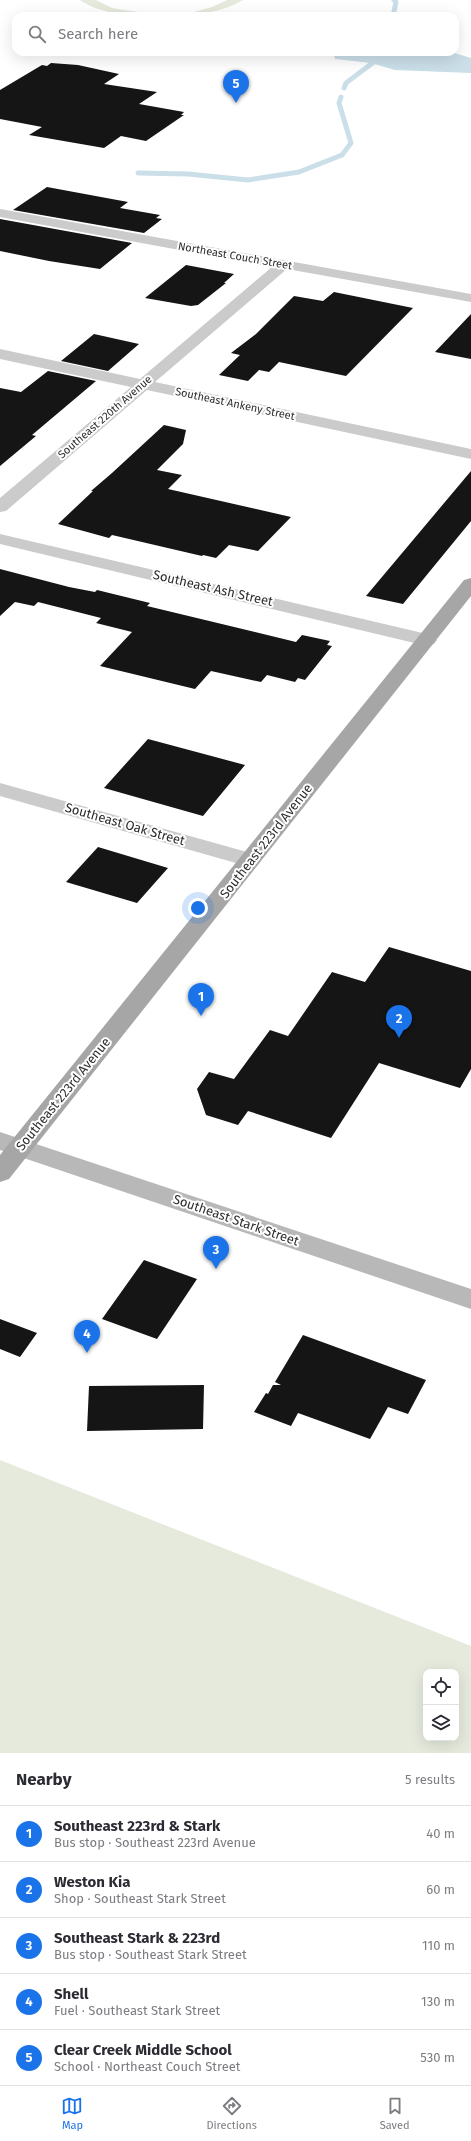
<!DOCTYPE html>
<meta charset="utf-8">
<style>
:root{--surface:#fff;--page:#f2f2f3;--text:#2b2b33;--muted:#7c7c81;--line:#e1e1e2;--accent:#1a73e8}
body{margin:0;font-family:"Fira Sans",sans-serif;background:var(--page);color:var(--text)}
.controls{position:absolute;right:12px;bottom:12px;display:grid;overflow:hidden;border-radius:8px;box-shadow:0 4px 16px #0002}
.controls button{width:36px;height:36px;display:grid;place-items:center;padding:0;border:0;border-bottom:1px solid var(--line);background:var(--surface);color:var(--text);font:20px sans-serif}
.you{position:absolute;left:198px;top:908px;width:14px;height:14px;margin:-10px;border:3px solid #fff;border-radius:50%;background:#1a73e8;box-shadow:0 0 0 6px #1a73e833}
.badge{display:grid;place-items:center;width:26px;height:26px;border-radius:50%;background:var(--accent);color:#fff;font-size:13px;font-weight:700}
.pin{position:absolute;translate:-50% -33px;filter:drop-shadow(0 1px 2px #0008)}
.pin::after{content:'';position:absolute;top:21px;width:14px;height:12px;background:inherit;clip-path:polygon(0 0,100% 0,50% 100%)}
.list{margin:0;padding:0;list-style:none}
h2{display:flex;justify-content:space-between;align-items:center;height:52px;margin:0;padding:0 16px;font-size:17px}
h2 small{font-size:13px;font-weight:400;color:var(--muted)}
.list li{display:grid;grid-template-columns:26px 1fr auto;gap:12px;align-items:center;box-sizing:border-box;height:56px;padding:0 16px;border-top:1px solid var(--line)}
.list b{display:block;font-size:15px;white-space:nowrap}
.list p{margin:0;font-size:13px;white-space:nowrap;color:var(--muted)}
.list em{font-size:13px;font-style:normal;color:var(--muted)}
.icon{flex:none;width:22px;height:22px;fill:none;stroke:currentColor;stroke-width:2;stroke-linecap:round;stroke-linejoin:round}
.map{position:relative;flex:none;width:471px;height:1753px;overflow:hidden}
.search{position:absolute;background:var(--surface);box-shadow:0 4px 16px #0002;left:12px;right:12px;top:12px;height:44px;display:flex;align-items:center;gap:10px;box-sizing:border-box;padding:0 14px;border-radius:12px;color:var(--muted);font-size:15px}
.sheet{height:332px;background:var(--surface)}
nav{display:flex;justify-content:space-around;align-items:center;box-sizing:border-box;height:56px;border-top:1px solid var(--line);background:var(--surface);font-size:11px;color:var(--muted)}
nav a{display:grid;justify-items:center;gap:2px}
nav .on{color:var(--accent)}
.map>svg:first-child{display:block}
.green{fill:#e5eadd;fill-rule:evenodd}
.water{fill:#cbdfe9}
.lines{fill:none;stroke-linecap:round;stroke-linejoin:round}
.stream{stroke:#cbdfe9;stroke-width:5}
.building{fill:#151515}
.minor{fill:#cbcbcb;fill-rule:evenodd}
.secondary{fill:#b8b8b8;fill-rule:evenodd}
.primary{fill:#a6a6a6;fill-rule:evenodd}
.labels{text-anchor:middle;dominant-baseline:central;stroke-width:4;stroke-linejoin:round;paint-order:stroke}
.far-street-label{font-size:11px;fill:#2e2e2e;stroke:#fff}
.street-label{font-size:13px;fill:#2e2e2e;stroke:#fff}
</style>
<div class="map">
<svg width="471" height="1753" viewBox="0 0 471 1753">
<rect width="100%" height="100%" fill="#fff"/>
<!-- green -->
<path class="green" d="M80,0H96L112,8L151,14L194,12L212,7L227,0H243C209,22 113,24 80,0Z
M0,1460L471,1646V1753H0ZM426,1672H456V1738H426Z"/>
<!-- water -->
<path class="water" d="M333,52H451L471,58V73L395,70L371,63L335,59Z"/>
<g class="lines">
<!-- stream -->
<path class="stream" d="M393,16L396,2L394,0
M344,88L346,83L387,52
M138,173L188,174L248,180L299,172L342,155L351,143L339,103L341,97"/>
</g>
<!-- building -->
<path class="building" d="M51,63L78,65L119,74L104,84L157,92L139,104L184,112L181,115H184L146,141L121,136L104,148L29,135L42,127L0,119V90L42,65L47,66Z
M47,187L128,202L120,208L160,215L156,218L162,219L144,233L13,210Z
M0,219L132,243L100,269L49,261L0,251Z
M186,265L234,274L224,283H226L198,305L191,306L145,298Z
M334,292L413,308L346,376L279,362L269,372L259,370L248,381L219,375L240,355L231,353L256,334L294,296L323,301Z
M471,314V359L435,352Z
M94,334L139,344L108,371L61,361Z
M48,371L96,381L32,435L36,436L0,466V388L21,392Z
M164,425L186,430L183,444L157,470L182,475L168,489L291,517L258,551L229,545L216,558L203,555L202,556L112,535L109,538L58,524L93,491H91L112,473Z
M471,471V521L403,604L366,596Z
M0,569L69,587L95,592L97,590L150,603L147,606L296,642L302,635L330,641L327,645L332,646L305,680L298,678L295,682L267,675L261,682L211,671L195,689L100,666L132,632L96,623L101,618L38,602L34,606L15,602L0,616Z
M148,739L245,765L203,816L104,788Z
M98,847L168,868L137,903L66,882Z
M389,947L471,971V1069L460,1088L379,1063L331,1138L248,1111L238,1125L206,1115L197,1089L209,1072L234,1079L270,1030L288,1036L332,972L365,982Z
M144,1260L197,1279L157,1339L102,1319Z
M0,1319L37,1333L20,1357L0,1349Z
M303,1335L426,1380L408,1414L388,1407L370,1439L298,1413L291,1426L254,1412L266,1393L268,1394L273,1385H281L275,1382Z
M204,1385L203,1429L87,1431L89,1386Z"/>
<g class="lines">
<!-- minor -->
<path class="minor" d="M0,209L471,294V302L287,269L155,382L471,449V459L147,390L6,511L0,512V498L131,387L0,359V349L140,379L272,267L0,217Z
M0,534L427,634L434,636L437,640L434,644L427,646L0,544Z
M0,783L258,855L261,860L258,865L250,867L0,796Z"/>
<!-- secondary -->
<path class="secondary" d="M0,1132L471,1289V1309L0,1150Z"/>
<!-- primary -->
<path class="primary" d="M471,578V596L9,1179L0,1182V1155L464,580Z"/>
</g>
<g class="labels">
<!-- far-street labels -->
<g class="far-street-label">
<text transform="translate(235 256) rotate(10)">Northeast Couch Street</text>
<text transform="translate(235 404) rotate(12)">Southeast Ankeny Street</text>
<text transform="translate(105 417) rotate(-41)">Southeast 220th Avenue</text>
</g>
<!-- street labels -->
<g class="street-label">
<text transform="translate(213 588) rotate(13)">Southeast Ash Street</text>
<text transform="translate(125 824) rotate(16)">Southeast Oak Street</text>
<text transform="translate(266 841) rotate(-52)">Southeast 223rd Avenue</text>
<text transform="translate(63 1094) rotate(-51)">Southeast 223rd Avenue</text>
<text transform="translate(236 1220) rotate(19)">Southeast Stark Street</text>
</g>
</g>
</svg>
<div class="controls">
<button><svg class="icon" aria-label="locate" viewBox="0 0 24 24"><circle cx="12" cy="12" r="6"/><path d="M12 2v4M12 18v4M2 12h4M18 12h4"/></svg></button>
<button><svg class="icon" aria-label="layers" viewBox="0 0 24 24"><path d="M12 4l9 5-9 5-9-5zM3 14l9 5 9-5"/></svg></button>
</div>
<div class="you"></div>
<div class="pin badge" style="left:201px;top:1016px">1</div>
<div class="pin badge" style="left:399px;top:1038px">2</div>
<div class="pin badge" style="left:216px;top:1269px">3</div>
<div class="pin badge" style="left:87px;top:1353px">4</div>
<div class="pin badge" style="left:236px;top:103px">5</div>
<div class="search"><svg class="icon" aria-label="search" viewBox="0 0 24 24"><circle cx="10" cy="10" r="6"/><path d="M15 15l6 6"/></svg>Search here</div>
</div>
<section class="sheet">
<h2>Nearby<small>5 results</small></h2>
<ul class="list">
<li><span class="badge">1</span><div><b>Southeast 223rd &amp; Stark</b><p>Bus stop · Southeast 223rd Avenue</p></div><em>40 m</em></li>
<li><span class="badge">2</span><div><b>Weston Kia</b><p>Shop · Southeast Stark Street</p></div><em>60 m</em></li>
<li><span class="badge">3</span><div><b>Southeast Stark &amp; 223rd</b><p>Bus stop · Southeast Stark Street</p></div><em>110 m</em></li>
<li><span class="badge">4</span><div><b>Shell</b><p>Fuel · Southeast Stark Street</p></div><em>130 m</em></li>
<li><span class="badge">5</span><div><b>Clear Creek Middle School</b><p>School · Northeast Couch Street</p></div><em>530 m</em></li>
</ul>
</section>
<nav>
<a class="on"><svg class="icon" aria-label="map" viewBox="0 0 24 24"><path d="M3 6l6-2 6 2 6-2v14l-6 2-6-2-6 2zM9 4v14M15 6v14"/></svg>Map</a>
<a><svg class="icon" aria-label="directions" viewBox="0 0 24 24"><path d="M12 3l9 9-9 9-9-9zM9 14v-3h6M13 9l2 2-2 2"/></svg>Directions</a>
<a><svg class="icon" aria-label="saved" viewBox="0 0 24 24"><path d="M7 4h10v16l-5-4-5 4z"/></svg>Saved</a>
</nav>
